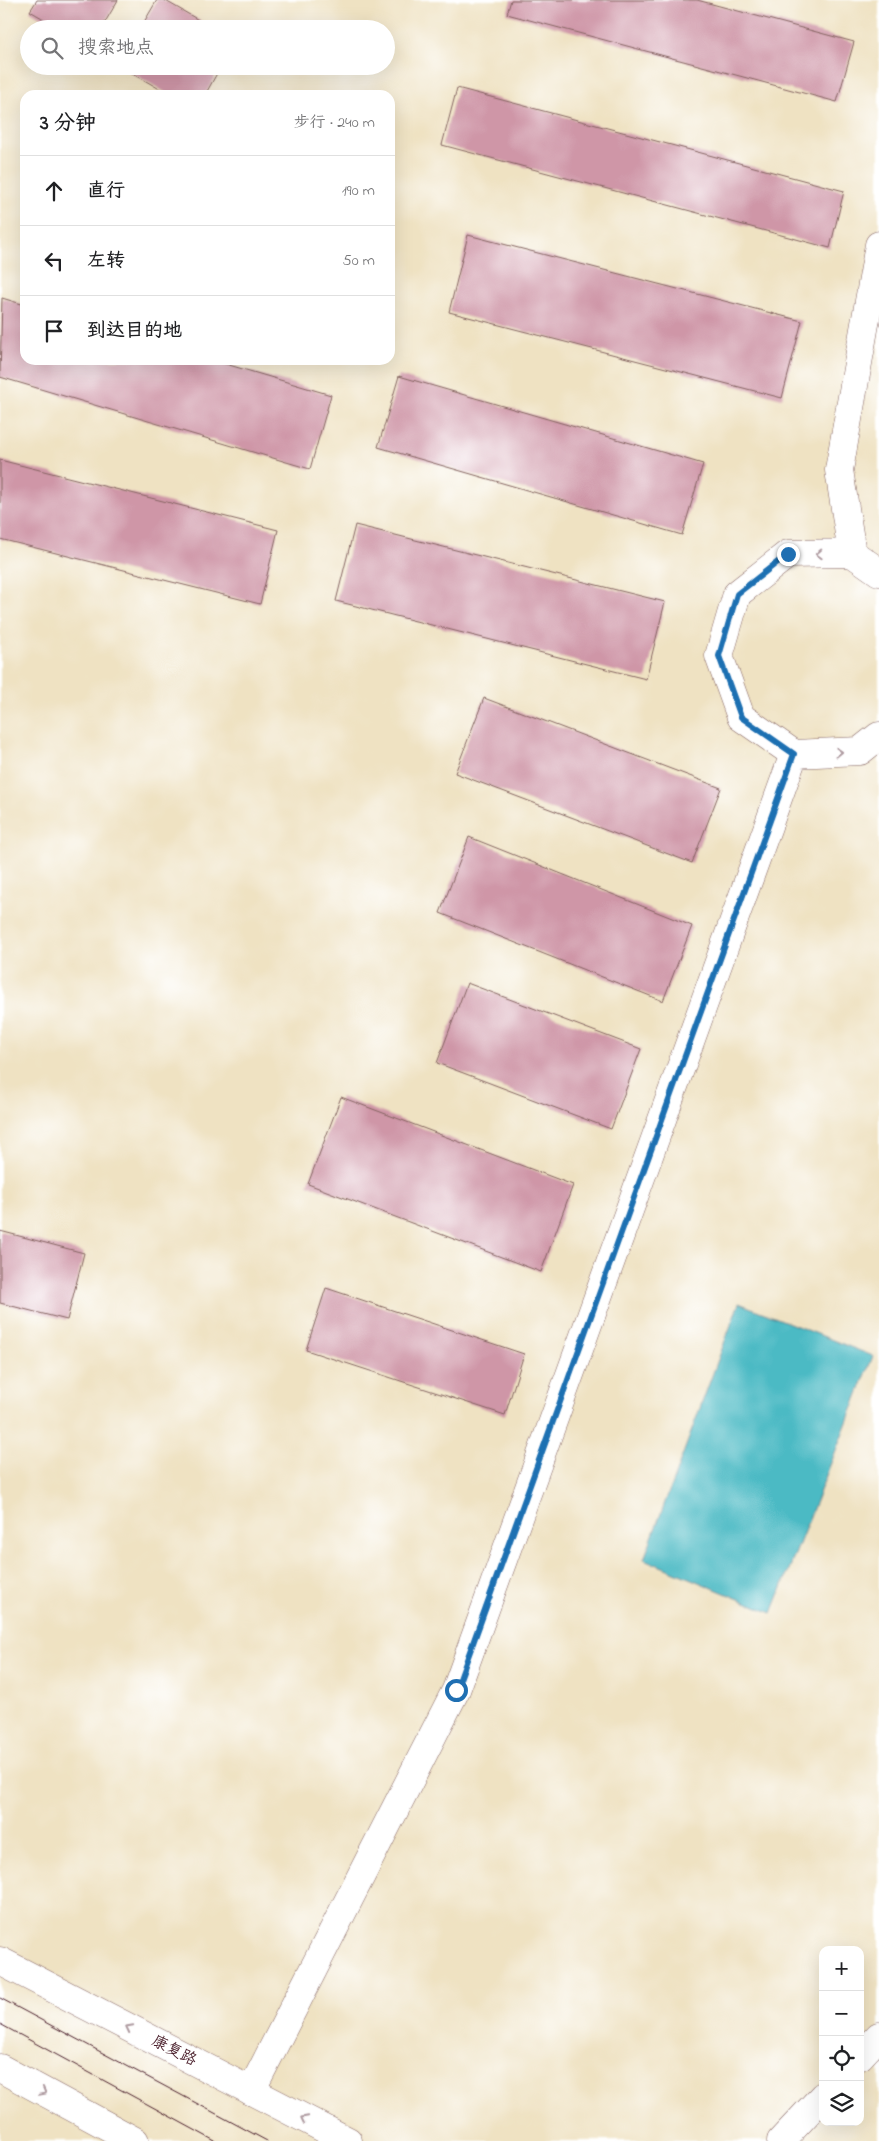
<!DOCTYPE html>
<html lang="zh">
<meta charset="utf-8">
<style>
:root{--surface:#fff;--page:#f6f6f6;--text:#202124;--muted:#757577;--line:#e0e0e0}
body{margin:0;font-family:"Indie Flower","LXGW WenKai TC",sans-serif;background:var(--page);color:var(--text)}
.controls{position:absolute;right:15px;bottom:15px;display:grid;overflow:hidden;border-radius:10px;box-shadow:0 5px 20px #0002}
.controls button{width:45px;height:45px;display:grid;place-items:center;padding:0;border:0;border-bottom:1px solid var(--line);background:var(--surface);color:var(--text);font:25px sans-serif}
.stop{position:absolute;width:15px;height:15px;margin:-11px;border:4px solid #1f6fb2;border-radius:50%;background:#fff}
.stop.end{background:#1f6fb2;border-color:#fff;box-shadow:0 1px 5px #0008}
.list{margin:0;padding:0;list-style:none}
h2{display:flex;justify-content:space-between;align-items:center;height:65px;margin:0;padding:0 20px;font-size:21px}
h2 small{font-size:16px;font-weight:400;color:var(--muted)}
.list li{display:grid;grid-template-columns:32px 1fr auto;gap:15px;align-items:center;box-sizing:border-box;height:70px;padding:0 20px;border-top:1px solid var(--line)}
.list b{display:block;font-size:19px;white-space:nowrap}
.list em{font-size:16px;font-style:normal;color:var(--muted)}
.icon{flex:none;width:28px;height:28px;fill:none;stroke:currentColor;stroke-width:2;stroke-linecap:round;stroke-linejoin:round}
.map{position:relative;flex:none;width:879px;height:2141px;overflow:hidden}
.search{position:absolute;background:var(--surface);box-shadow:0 5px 20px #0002;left:20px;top:20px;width:375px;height:55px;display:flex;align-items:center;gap:12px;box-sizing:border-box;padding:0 18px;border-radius:28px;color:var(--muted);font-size:19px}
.panel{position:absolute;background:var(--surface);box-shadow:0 5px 20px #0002;left:20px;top:90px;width:375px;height:275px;border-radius:15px}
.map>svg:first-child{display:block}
.water{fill:#4bbac4;stroke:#4a6c78}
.building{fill:#cf96a7}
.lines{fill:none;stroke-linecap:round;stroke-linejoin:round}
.minor-casing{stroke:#846360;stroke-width:29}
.tertiary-casing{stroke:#846360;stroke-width:29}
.minor{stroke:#fff;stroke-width:28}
.tertiary{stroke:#fff;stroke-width:28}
.tram{stroke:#4a1f2b;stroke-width:1}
.oneway{stroke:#ae9aa0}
.route{stroke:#1f6fb2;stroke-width:6}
.labels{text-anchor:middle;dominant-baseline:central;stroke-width:4.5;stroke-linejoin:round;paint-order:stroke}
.street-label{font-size:16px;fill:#4a1f2b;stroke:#fff}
</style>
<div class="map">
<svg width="879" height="2141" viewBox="0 0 879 2141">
<rect width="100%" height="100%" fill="#fff"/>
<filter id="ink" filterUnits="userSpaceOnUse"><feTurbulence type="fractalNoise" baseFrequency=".02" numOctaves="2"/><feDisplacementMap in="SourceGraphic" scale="10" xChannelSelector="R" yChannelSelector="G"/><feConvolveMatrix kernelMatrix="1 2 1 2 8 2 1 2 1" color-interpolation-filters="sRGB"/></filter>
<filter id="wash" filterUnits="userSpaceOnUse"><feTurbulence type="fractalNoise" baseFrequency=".0096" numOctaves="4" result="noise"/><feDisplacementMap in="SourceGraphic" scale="20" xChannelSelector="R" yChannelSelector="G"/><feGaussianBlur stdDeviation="1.12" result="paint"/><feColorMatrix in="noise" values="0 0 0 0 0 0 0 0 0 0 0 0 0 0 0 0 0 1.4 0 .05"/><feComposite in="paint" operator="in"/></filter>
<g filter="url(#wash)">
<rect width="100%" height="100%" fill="#efe2c2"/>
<!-- water -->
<path class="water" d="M739,1303L873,1356L772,1613L644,1559Z"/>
<g id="blocks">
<!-- building -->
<path class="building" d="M37,0H118L101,29H61L30,11Z
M157,0H164L214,29H140Z
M511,0H697L854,42L837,102L507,14Z
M120,66H221L205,95H170Z
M457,88L844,191L830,248L442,145Z
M468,235L802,321L782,398L449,312Z
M2,298L25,305V360H212L331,395L310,469L0,377Z
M399,376L703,464L682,535L378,447Z
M0,460L278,530L260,604L0,539Z
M355,525L665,602L646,679L336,601Z
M484,698L721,788L692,863L455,773Z
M469,837L692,926L663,1001L440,913Z
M467,983L641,1049L611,1129L437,1063Z
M341,1097L573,1185L541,1272L308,1184Z
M0,1231L84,1253L67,1320L0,1303Z
M326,1288L524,1354L505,1415L306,1350Z"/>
</g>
</g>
<g filter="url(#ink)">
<use href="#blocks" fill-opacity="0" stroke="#846360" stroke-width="1"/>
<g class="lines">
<defs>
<path id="minor" d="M852,553L839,470L879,245
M879,572L852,553L788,554L737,594L719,656L741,717L794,754L860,751L879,736
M860,2056L879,2036
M251,2091L456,1690L794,754
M781,2141L823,2096"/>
<path id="tertiary" d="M0,1961L348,2141
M0,2068L135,2141"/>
</defs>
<!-- minor casing -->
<use href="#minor" class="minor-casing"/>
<!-- tertiary casing -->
<use href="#tertiary" class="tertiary-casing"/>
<!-- minor -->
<use href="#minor" class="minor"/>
<!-- tertiary -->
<use href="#tertiary" class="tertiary"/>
<!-- tram -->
<path class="tram" d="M0,1998L267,2141
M0,2024L215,2141"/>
</g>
<!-- one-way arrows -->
<defs><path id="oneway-chevron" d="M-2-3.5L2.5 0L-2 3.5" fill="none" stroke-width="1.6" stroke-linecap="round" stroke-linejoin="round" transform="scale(1.25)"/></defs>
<g class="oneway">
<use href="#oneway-chevron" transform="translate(819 554) rotate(178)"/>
<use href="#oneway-chevron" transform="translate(839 752) rotate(-2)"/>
<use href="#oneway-chevron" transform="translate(129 2028) rotate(-153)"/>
<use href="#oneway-chevron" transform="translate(43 2092) rotate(28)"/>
<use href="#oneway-chevron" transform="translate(304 2119) rotate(-153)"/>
</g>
</g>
<g class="lines" filter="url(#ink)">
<!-- route -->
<path class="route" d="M456,1690L794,754L741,717L719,656L737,594L788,554"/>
</g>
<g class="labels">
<!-- street labels -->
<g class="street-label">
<text transform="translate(174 2051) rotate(27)">康复路</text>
</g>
</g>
</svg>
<div class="controls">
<button>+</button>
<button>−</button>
<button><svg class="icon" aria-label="locate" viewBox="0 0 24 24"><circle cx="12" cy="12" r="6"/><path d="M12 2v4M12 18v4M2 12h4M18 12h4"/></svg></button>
<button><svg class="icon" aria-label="layers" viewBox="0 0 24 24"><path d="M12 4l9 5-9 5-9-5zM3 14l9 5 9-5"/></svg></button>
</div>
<div class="stop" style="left:456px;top:1690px"></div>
<div class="stop end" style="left:788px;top:554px"></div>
<div class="search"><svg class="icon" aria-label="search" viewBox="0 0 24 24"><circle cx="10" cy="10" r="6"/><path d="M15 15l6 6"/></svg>搜索地点</div>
<section class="panel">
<h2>3 分钟<small>步行 · 240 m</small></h2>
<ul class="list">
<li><svg class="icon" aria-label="ahead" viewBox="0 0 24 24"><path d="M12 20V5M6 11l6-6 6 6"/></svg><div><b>直行</b></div><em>190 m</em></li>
<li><svg class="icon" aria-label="left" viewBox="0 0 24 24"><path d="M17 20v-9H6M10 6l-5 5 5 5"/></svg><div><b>左转</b></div><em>50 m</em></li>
<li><svg class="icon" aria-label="arrive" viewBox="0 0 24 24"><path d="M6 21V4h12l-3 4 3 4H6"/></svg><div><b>到达目的地</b></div></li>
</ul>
</section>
</div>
